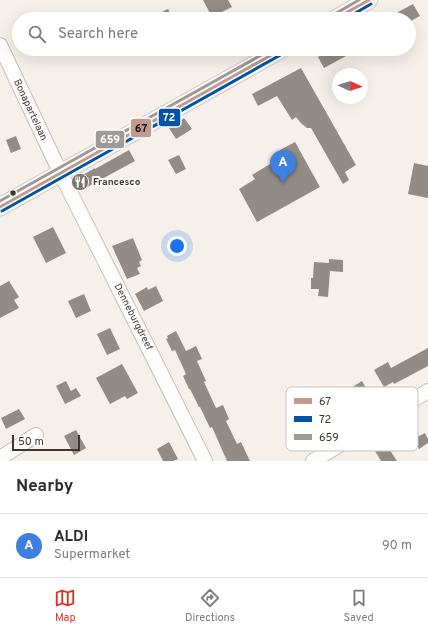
<!DOCTYPE html>
<style>
:root{--surface:#fff;--page:#f2f2f3;--text:#2b2b33;--muted:#7c7c81;--line:#e1e1e2;--accent:#d93025}
body{margin:0;font-family:Overpass,sans-serif;background:var(--page);color:var(--text)}
.compass{position:absolute;left:332px;top:68px;width:36px;height:36px;border-radius:50%;background:var(--surface);box-shadow:0 4px 16px #0002;rotate:93deg}
.scale{position:absolute;left:12px;bottom:10px;width:68px;box-sizing:border-box;padding-left:4px;border:2px solid #41362d;border-top:0;font-size:11px;line-height:14px;white-space:nowrap;color:#41362d;-webkit-text-stroke:3px #fff;paint-order:stroke}
.you{position:absolute;left:177px;top:246px;width:14px;height:14px;margin:-10px;border:3px solid #fff;border-radius:50%;background:#1a73e8;box-shadow:0 0 0 6px #1a73e833}
.badge{display:grid;place-items:center;width:26px;height:26px;border-radius:50%;background:var(--accent);color:#fff;font-size:13px;font-weight:700}
.pin{position:absolute;translate:-50% -33px;filter:drop-shadow(0 1px 2px #0008)}
.pin::after{content:'';position:absolute;top:21px;width:14px;height:12px;background:inherit;clip-path:polygon(0 0,100% 0,50% 100%)}
.list{margin:0;padding:0;list-style:none}
h2{display:flex;justify-content:space-between;align-items:center;height:52px;margin:0;padding:0 16px;font-size:17px}
h2 small{font-size:13px;font-weight:400;color:var(--muted)}
.list li{display:grid;grid-template-columns:26px 1fr auto;gap:12px;align-items:center;box-sizing:border-box;height:64px;padding:0 16px;border-top:1px solid var(--line)}
.list b{display:block;font-size:15px;white-space:nowrap}
.list p{margin:0;font-size:13px;white-space:nowrap;color:var(--muted)}
.list em{font-size:13px;font-style:normal;color:var(--muted)}
.icon{flex:none;width:22px;height:22px;fill:none;stroke:currentColor;stroke-width:2;stroke-linecap:round;stroke-linejoin:round}
.map{position:relative;flex:none;width:428px;height:461px;overflow:hidden}
.search{position:absolute;background:var(--surface);box-shadow:0 4px 16px #0002;left:12px;right:12px;top:12px;height:44px;display:flex;align-items:center;gap:10px;box-sizing:border-box;padding:0 14px;border-radius:22px;color:var(--muted);font-size:15px}
.sheet{height:116px;background:var(--surface)}
nav{display:flex;justify-content:space-around;align-items:center;box-sizing:border-box;height:56px;border-top:1px solid var(--line);background:var(--surface);font-size:11px;color:var(--muted)}
nav a{display:grid;justify-items:center;gap:2px}
nav .on{color:var(--accent)}
.map>svg:first-child{display:block}
.building{fill:#938c86}
.lines{fill:none;stroke-linecap:round;stroke-linejoin:round}
.minor-casing{stroke:#c6beb8;stroke-width:16}
.major-casing{stroke:#d2cdca;stroke-width:19}
.minor{stroke:#fefdfc;stroke-width:14}
.major{stroke:#f4efeb;stroke-width:17}
.bus-1-casing{stroke:#fff;stroke-width:6}
.bus-2-casing{stroke:#fff;stroke-width:6}
.bus-3-casing{stroke:#fff;stroke-width:6}
.bus-1{stroke:#c29a8e;stroke-width:3}
.bus-2{stroke:#0056a4;stroke-width:3}
.bus-3{stroke:#a09a96;stroke-width:3}
.bus-dot{fill:#41362d;stroke:#fff;stroke-width:1.5}
.labels{text-anchor:middle;dominant-baseline:central;stroke-width:4;stroke-linejoin:round;paint-order:stroke}
.street-label{font-size:10px;fill:#41362d;stroke:#fff}
.poi-label{font-size:10px;font-weight:bold;fill:#41362d;stroke:#fff;text-anchor:start}
.key{fill:#fff;stroke:#c6c3c0;stroke-width:1}
.key-label{font-size:11px;fill:#41362d}
.line-badge{stroke:#fff;stroke-width:1.5}
.badge-label{font-size:11px;text-anchor:middle;font-weight:bold;fill:#fff}
.pale-badge-label{font-size:11px;text-anchor:middle;font-weight:bold;fill:#111}
</style>
<div class="map">
<svg width="428" height="461" viewBox="0 0 428 461">
<rect width="100%" height="100%" fill="#f6f0eb"/>
<!-- building -->
<path class="building" d="M203,0H228L232,7L212,17Z
M413,4L420,16L409,22V19H385Z
M168,9L173,19H148Z
M331,49H359L324,68L318,57Z
M301,68L356,165L345,172L349,180L343,184L311,128H307L303,125L300,122L296,117L292,120L277,96L258,106L252,94Z
M184,118L192,129L176,139L169,128Z
M16,136L21,149L11,153L6,140Z
M295,142L320,187L257,222L239,189L255,179L252,175L283,156L280,150Z
M129,150L135,161L80,191L74,180L95,168V169Z
M179,155L186,169L176,174L168,160Z
M414,163L428,166V198L408,194Z
M53,227L66,253L46,263L33,237Z
M133,238L142,260L139,262L141,266L137,268L140,274L127,279L112,246Z
M329,259L343,260V272L330,271L328,297L318,296L319,289H311V278H313L314,262L329,263Z
M9,281L19,297L14,300L19,308L0,318V286Z
M156,286L163,301L144,311L135,294L147,287L148,290Z
M84,294L91,311L76,318L68,301Z
M110,328L120,349L107,355L97,334Z
M176,331L186,351L196,346L202,359L197,361L206,381L204,382L216,408L223,405L229,419L226,421L237,444L241,442L250,461H227L212,427L210,428L200,407H199L190,389H189L183,376L186,374L175,350L172,351L166,339L168,338L167,336Z
M428,348V366L394,384L393,382L384,387L374,370L388,362L391,368Z
M122,364L138,393L127,399L125,396L110,404L96,378Z
M66,381L71,391L76,388L81,396L65,404L56,386Z
M362,381L371,397L355,406L346,391Z
M19,409L25,419L6,429L1,418Z
M415,429L419,436L425,433L428,439V443L419,449L416,443L408,447L402,436Z
M76,430L86,448L74,455L64,436Z
M169,442L178,459L173,461H163L157,449Z
M386,444L397,461H381L375,451Z"/>
<g class="lines">
<defs>
<path id="minor" d="M0,45L61,174L205,461
M0,458L36,435
M313,461L428,391"/>
<path id="major" d="M335,19L369,0
M0,207L282,49"/>
</defs>
<!-- minor casing -->
<use href="#minor" class="minor-casing"/>
<!-- major casing -->
<use href="#major" class="major-casing"/>
<!-- minor -->
<use href="#minor" class="minor"/>
<!-- major -->
<use href="#major" class="major"/>
<defs>
<path id="bus-1" d="M335,19L369,0
M0,207L282,49"/>
<path id="bus-2" d="M345,19L371,4
M2,211L284,53"/>
<path id="bus-3" d="M333,15L359,0
M0,201L272,49"/>
</defs>
<!-- bus-1 casing -->
<use href="#bus-1" class="bus-1-casing"/>
<!-- bus-2 casing -->
<use href="#bus-2" class="bus-2-casing"/>
<!-- bus-3 casing -->
<use href="#bus-3" class="bus-3-casing"/>
<!-- bus-1 -->
<use href="#bus-1" class="bus-1"/>
<!-- bus-2 -->
<use href="#bus-2" class="bus-2"/>
<!-- bus-3 -->
<use href="#bus-3" class="bus-3"/>
</g>
<!-- icons -->
<defs>
<symbol id="restaurant-disc" viewBox="-11 -11 22 22"><circle r="9.5" fill="#807770" stroke="#fff"/><path d="M-5-6h1v4h1v-4h1v4h1v-4h1v5L-1.5 .5V6h-2V.5L-5-1ZM5-6V6H3V1.5H1.5Q1.5-4 5-6Z" fill="#fff"/></symbol>
</defs>
<g fill-rule="evenodd">
<use href="#restaurant-disc" x="70" y="172" width="20" height="20"/>
</g>
<!-- markers -->
<circle class="bus-dot" cx="13" cy="193" r="3.5"/>
<g class="labels">
<!-- street labels -->
<g class="street-label">
<text transform="translate(30 110) rotate(65)">Bonapartelaan</text>
<text transform="translate(133 317) rotate(63)">Denneburgdreef</text>
</g>
<!-- poi labels -->
<g class="poi-label">
<text x="93" y="182">Francesco</text>
</g>
</g>
<!-- legend -->
<rect x="286" y="387" width="132" height="64" rx="6" class="key"/>
<rect x="294" y="398" width="18" height="6" fill="#c29a8e"/>
<rect x="294" y="416" width="18" height="6" fill="#0056a4"/>
<rect x="294" y="434" width="18" height="6" fill="#a09a96"/>
<g class="key-label">
<text x="319" y="405">67</text>
<text x="319" y="423">72</text>
<text x="319" y="441">659</text>
</g>
<g class="line-badge">
<rect x="158" y="108" width="23" height="19" rx="4" fill="#0056a4"/>
<rect x="130" y="118" width="22" height="20" rx="4" fill="#c29a8e"/>
<rect x="95" y="130" width="30" height="19" rx="4" fill="#a09a96"/>
</g>
<g class="badge-label">
<text x="169" y="121">72</text>
<text x="110" y="143">659</text>
</g>
<g class="pale-badge-label">
<text x="141" y="132">67</text>
</g>
</svg>
<svg class="compass" viewBox="-18 -18 36 36"><path d="M0-13l5 13h-10z" fill="#e53935"/><path d="M0 13l5-13h-10z" fill="#7c7c81"/></svg>
<div class="scale">50 m</div>
<div class="you"></div>
<div class="pin badge" style="left:283px;top:183px;background:#3f7fe0">A</div>
<div class="search"><svg class="icon" aria-label="search" viewBox="0 0 24 24"><circle cx="10" cy="10" r="6"/><path d="M15 15l6 6"/></svg>Search here</div>
</div>
<section class="sheet">
<h2>Nearby<small></small></h2>
<ul class="list">
<li><span class="badge" style="background:#3f7fe0">A</span><div><b>ALDI</b><p>Supermarket</p></div><em>90 m</em></li>
</ul>
</section>
<nav>
<a class="on"><svg class="icon" aria-label="map" viewBox="0 0 24 24"><path d="M3 6l6-2 6 2 6-2v14l-6 2-6-2-6 2zM9 4v14M15 6v14"/></svg>Map</a>
<a><svg class="icon" aria-label="directions" viewBox="0 0 24 24"><path d="M12 3l9 9-9 9-9-9zM9 14v-3h6M13 9l2 2-2 2"/></svg>Directions</a>
<a><svg class="icon" aria-label="saved" viewBox="0 0 24 24"><path d="M7 4h10v16l-5-4-5 4z"/></svg>Saved</a>
</nav>
